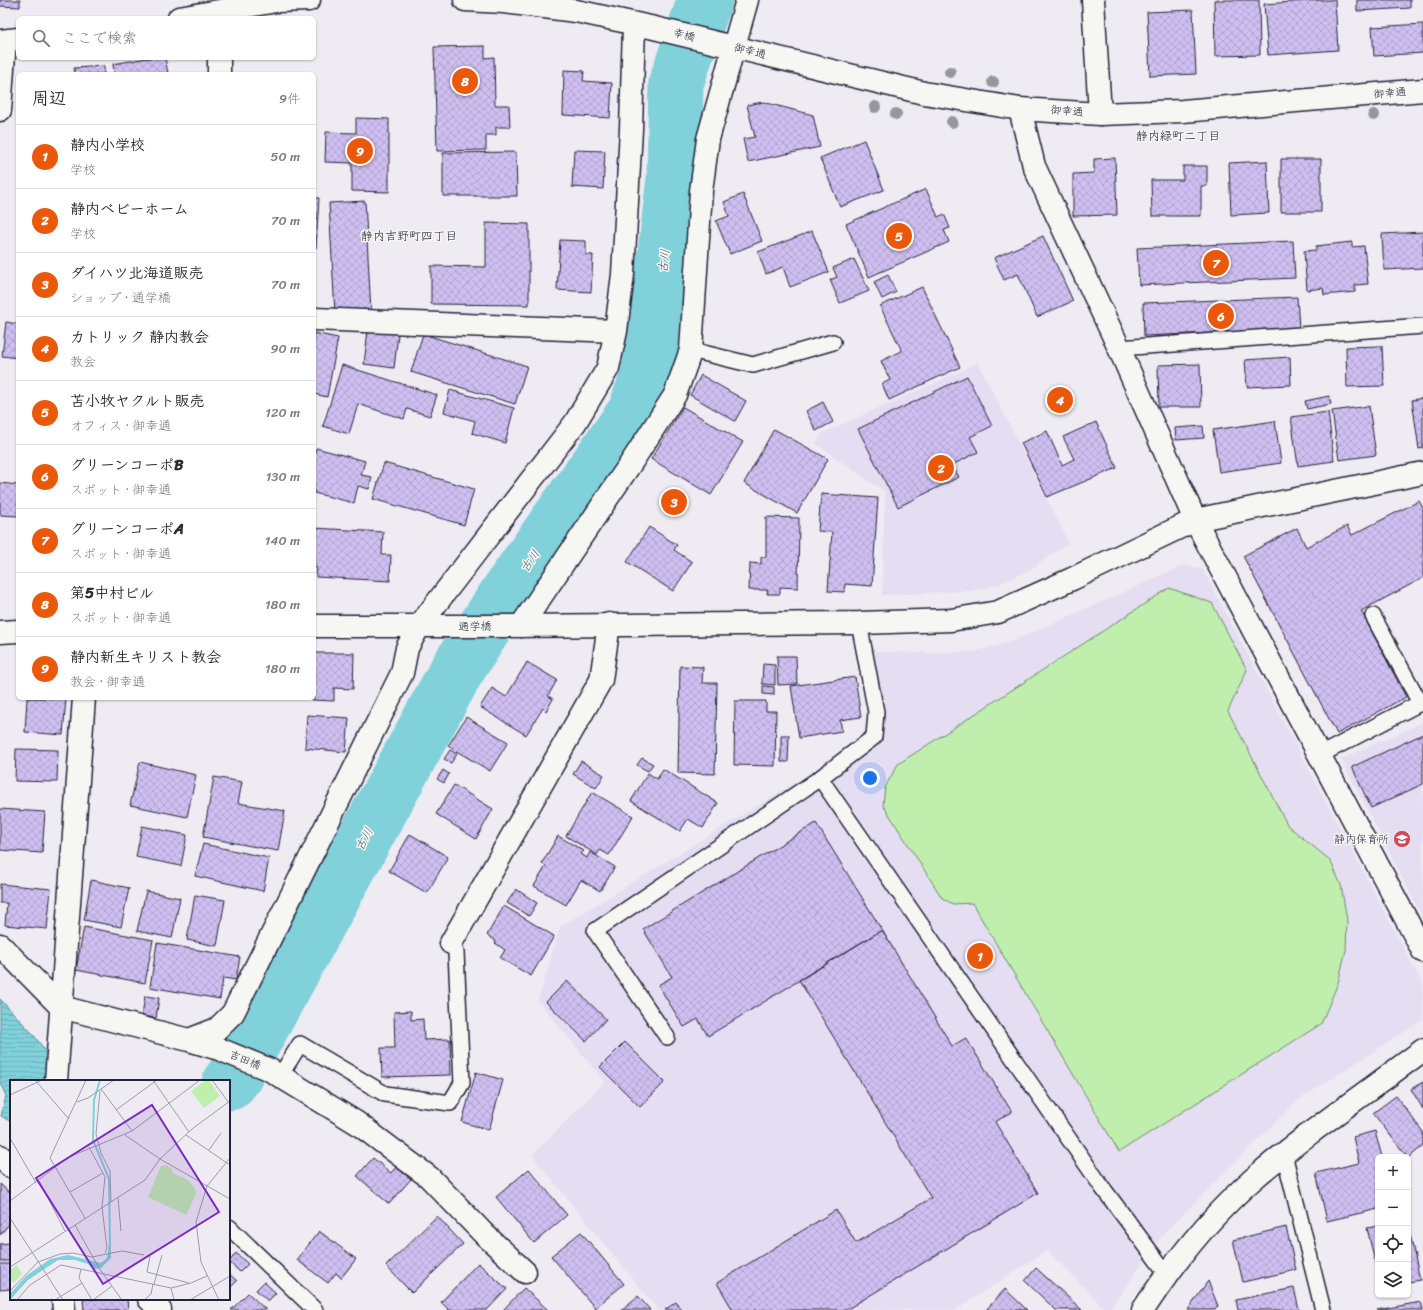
<!DOCTYPE html>
<html lang="ja">
<meta charset="utf-8">
<style>
:root{--surface:#fff;--page:#f7f7f7;--text:#2b2b33;--muted:#7c7c81;--line:#e1e1e2;--accent:#ea580c}
body{margin:0;font-family:Sriracha,"Klee One",sans-serif;background:var(--page);color:var(--text)}
.controls{position:absolute;right:12px;bottom:12px;display:grid;overflow:hidden;border-radius:6px;box-shadow:0 1px 3px #0004}
.controls button{width:36px;height:36px;display:grid;place-items:center;padding:0;border:0;border-bottom:1px solid var(--line);background:var(--surface);color:var(--text);font:20px sans-serif}
.you{position:absolute;left:870px;top:778px;width:14px;height:14px;margin:-10px;border:3px solid #fff;border-radius:50%;background:#1a73e8;box-shadow:0 0 0 6px #1a73e833}
.badge{display:grid;place-items:center;width:26px;height:26px;border-radius:50%;background:var(--accent);color:#fff;font-size:13px;font-weight:700}
.pin{position:absolute;translate:-50% -50%;border:2px solid #fff;box-shadow:0 1px 4px #0006}
.list{margin:0;padding:0;list-style:none}
h2{display:flex;justify-content:space-between;align-items:center;height:52px;margin:0;padding:0 16px;font-size:17px}
h2 small{font-size:13px;font-weight:400;color:var(--muted)}
.list li{display:grid;grid-template-columns:26px 1fr auto;gap:12px;align-items:center;box-sizing:border-box;height:64px;padding:0 16px;border-top:1px solid var(--line)}
.list b{display:block;font-size:15px;white-space:nowrap}
.list p{margin:0;font-size:13px;white-space:nowrap;color:var(--muted)}
.list em{font-size:13px;font-style:normal;color:var(--muted)}
.icon{flex:none;width:22px;height:22px;fill:none;stroke:currentColor;stroke-width:2;stroke-linecap:round;stroke-linejoin:round}
.map{position:relative;flex:none;width:1423px;height:1310px;overflow:hidden}
.search{position:absolute;background:var(--surface);box-shadow:0 1px 3px #0004;left:16px;top:16px;width:300px;height:44px;display:flex;align-items:center;gap:10px;box-sizing:border-box;padding:0 14px;border-radius:6px;color:var(--muted);font-size:15px}
.panel{position:absolute;background:var(--surface);box-shadow:0 1px 3px #0004;left:16px;top:72px;width:300px;height:628px;border-radius:6px}
.map>svg:first-child{display:block}
.built{fill:#e5def2}
.pitch{fill:#bfeead;stroke:#708874}
.water{fill:url(#water-rules);stroke:#5a8b9a}
.lines{fill:none;stroke-linecap:round;stroke-linejoin:round}
.river{stroke:#80d1da;stroke-width:55}
.building{fill:url(#building-cross-hatch);stroke:#22223b}
.service-casing{stroke:#22223b;stroke-width:18}
.minor-casing{stroke:#22223b;stroke-width:25}
.tertiary-casing{stroke:#22223b;stroke-width:25}
.service{stroke:#f6f6f2;stroke-width:15}
.minor{stroke:#f6f6f2;stroke-width:22}
.tertiary{stroke:#f6f6f2;stroke-width:22}
.tree{fill:#93989d}
.labels{text-anchor:middle;dominant-baseline:central;stroke-width:3;stroke-linejoin:round;paint-order:stroke}
.street-label{font-size:11px;fill:#22223b;stroke:#f6f6f2}
.poi-label{font-size:11px;fill:#22223b;stroke:#f6f6f2;text-anchor:end}
.neighbourhood-label{font-size:12px;fill:#22223b;stroke:#f6f6f2}
.water-label{font-size:12px;font-style:italic;fill:#3e576b;stroke:#f6f6f2}
.inset-river{fill:none;stroke:#80d1da;stroke-width:2}
.inset-road{fill:none;stroke:#9c9ba9;stroke-width:1}
.view{fill:#7b2cbf;fill-opacity:0.15;stroke:#7b2cbf;stroke-width:2}
.inset-edge{fill:none;stroke:#22223b;stroke-width:2}
</style>
<div class="map">
<svg width="1423" height="1310" viewBox="0 0 1423 1310">
<defs>
<pattern id="water-rules" width="6" height="5" patternUnits="userSpaceOnUse"><rect width="6" height="5" fill="#80d1da"/><path d="M0 2.5h6" fill="none" stroke="#6eb3bc"/></pattern>
<pattern id="building-cross-hatch" width="8" height="8" patternUnits="userSpaceOnUse"><rect width="8" height="8" fill="#cfbff1"/><path d="M0 0l8 8M0 8l8-8" fill="none" stroke="#b1a4d0"/></pattern>
</defs>
<rect width="100%" height="100%" fill="#eeebf2"/>
<filter id="ink" filterUnits="userSpaceOnUse"><feTurbulence type="fractalNoise" baseFrequency=".025" numOctaves="2"/><feDisplacementMap in="SourceGraphic" scale="8" xChannelSelector="R" yChannelSelector="G"/><feConvolveMatrix kernelMatrix="1 2 1 2 8 2 1 2 1" color-interpolation-filters="sRGB"/></filter>
<g filter="url(#ink)">
<!-- built -->
<path class="built" d="M978,363L1069,543L1029,570L998,585L970,591L882,595L885,492L816,444L821,434Z
M1185,565L1203,570L1423,984V1020L1297,1101L1164,1233L1109,1310H1106L1047,1250L956,1310H658L532,1155L605,1082L538,1001L560,927L840,755L871,726L859,651L929,653L976,651L1013,641Z
M1423,722V918L1341,759Z"/>
<!-- pitch -->
<path class="pitch" d="M1169,588L1212,603L1247,670L1228,711L1288,826L1330,860L1341,885L1347,920L1346,950L1338,983L1321,1024L1119,1152L972,903L953,904L942,898L883,805L885,787L898,764Z"/>
<!-- water -->
<path class="water" d="M267,994L290,1007L249,1086L229,1109V1081H211L215,1078Z
M0,999L33,1034L67,1081H11V1122L1,1116L6,1096L0,1083Z"/>
<g class="lines">
<!-- river -->
<path class="river" d="M229,1083L236,1074L457,670L510,589L635,412L648,375L657,319L674,179L676,83L705,0"/>
</g>
<!-- building -->
<path class="building" d="M0,0H20V7L0,6Z
M1214,0H1259L1260,55L1215,56Z
M1321,0H1335L1338,50L1268,55L1264,4Z
M1357,0H1410V8L1357,11Z
M1193,10L1196,74L1150,76L1147,12Z
M1423,24V53L1374,56L1372,27Z
M485,46V58L494,57L495,105H509L510,127H496V135H486V150L437,151L434,47Z
M147,58H165L168,73L114,74L113,64Z
M104,66V74H75L74,68Z
M564,70L584,71L583,81L612,83L610,118L563,115Z
M763,102L813,115L820,147L748,162L743,139L755,137L747,105Z
M356,118L389,119V192L352,191V163L325,162L326,132L356,133Z
M864,140L884,190L840,207L820,158Z
M574,150L605,151L603,189L572,187Z
M516,152L517,196H443V153Z
M1115,158L1117,215L1073,216V174L1094,173V159Z
M1281,159H1321V212H1281Z
M1267,161L1269,213L1231,215L1229,163Z
M1183,166H1207V186H1201V216H1152L1151,180H1183Z
M926,189L938,217L944,214L950,228L944,230L949,242L869,277L846,224Z
M743,194L762,241L730,254L716,221L729,216L724,202Z
M314,198H319L316,248H314Z
M365,201L371,312L335,314L329,203Z
M486,223L529,224V305L431,304V266L486,267Z
M812,231L829,272L790,287L783,267L766,274L758,252Z
M1423,232V268L1384,270L1382,234Z
M1043,236L1073,301L1037,317L1018,274L1004,280L994,258Z
M560,240L586,241V255H593L591,292L557,290Z
M1293,241L1295,278L1139,285L1137,248Z
M1352,242V247L1364,246L1368,284L1355,285V292L1324,295L1323,288L1307,290L1304,251L1316,250V246Z
M854,259L869,291L840,303L830,280L837,277L833,268Z
M888,275L896,292L882,299L874,282Z
M922,287L960,367L889,400L882,384L890,380L881,361L902,351L880,306Z
M1297,297L1299,329L1144,336L1143,303Z
M6,322L18,324V358L2,356Z
M368,330L398,334L394,368L364,364Z
M314,333L338,338L327,397L314,394Z
M423,334L527,366L515,404L411,372Z
M1382,346L1384,386L1347,387L1346,347Z
M1290,357L1291,385L1247,387L1245,360Z
M1200,364L1201,407H1159L1158,365Z
M342,365L437,395L430,416L407,409L404,419L358,404L349,434L323,426Z
M701,375L746,401L735,421L690,395Z
M967,376L992,426L970,437L978,452L952,465L959,477L898,507L858,429Z
M450,390L514,408L505,443L472,433L475,421L444,412Z
M1329,396L1331,404L1307,409L1305,401Z
M1423,398V448L1419,449L1412,400Z
M823,402L833,422L816,431L806,411Z
M1369,406L1376,455L1339,460L1332,411Z
M683,407L743,442L711,495L651,459Z
M1328,412L1334,461L1298,466L1291,417Z
M1275,421L1281,463L1219,472L1213,430Z
M1096,422L1117,468L1047,497L1021,443L1047,431L1062,465L1074,459L1063,437Z
M1203,426L1204,438L1176,440L1175,428Z
M774,429L828,459L797,513L744,483Z
M316,448L365,461L361,475L372,477L369,489L358,486L354,503L314,493V455Z
M384,463L474,489L464,525L373,499Z
M0,483L18,485V516L0,515Z
M821,494L878,498L872,586L845,584L844,592L828,591L832,532L818,531Z
M1419,501L1423,508V578L1361,611L1406,697L1337,734L1243,556L1297,528L1306,547L1347,526L1352,535Z
M766,517L799,518L798,588L780,587V594H767L768,590H749L750,563L761,564V557H766Z
M649,527L677,545L674,550L692,562L673,591L627,562Z
M314,528L383,532L382,555H391L390,581L316,577L317,568L314,567Z
M314,653H354L353,689L334,688V701L311,700L312,698H314Z
M777,656H796L797,684L778,685Z
M527,662L557,680L548,696L553,699L546,711L543,708L526,735L480,707L492,688L506,697Z
M763,664L775,665V685L762,684Z
M680,666L703,667L702,683H717L715,774L678,773Z
M855,677L861,717L840,720L842,731L799,738L791,686Z
M763,686L774,687V695L763,694Z
M27,698H66L63,735L25,732Z
M735,701H766V711H776L775,766L734,765Z
M307,715L349,718L346,752L305,748Z
M466,717L508,742L490,771L448,746Z
M1423,734V784L1371,808L1352,767Z
M781,735H789L788,762H781Z
M16,749L58,750L57,782L15,781Z
M450,750L457,754L451,763L444,759Z
M642,758L653,764L648,771L637,765Z
M581,761L604,775L596,788L573,774Z
M140,762L196,775L187,817L130,805Z
M663,769L718,803L703,828L688,819L680,831L631,801L648,773L657,779Z
M443,770L449,774L444,783L437,779Z
M214,777L242,782L238,803L285,811L278,851L203,837Z
M454,785L493,809L476,839L436,814Z
M592,792L633,816L609,855L600,850L597,855L566,836Z
M0,809L45,812L42,853L0,850Z
M816,823L882,930L708,1036L698,1019L684,1027L658,985L672,977L643,929Z
M142,826L187,835L181,866L136,857Z
M410,834L448,857L427,893L389,871Z
M558,836L584,851L581,854L587,858L590,852L615,867L600,891L581,880L566,905L534,886L546,866L542,863Z
M203,844L269,858L263,891L195,876Z
M91,880L129,888L121,927L84,920Z
M0,884L51,889L47,929L5,925L7,903H0Z
M516,889L537,903L529,916L507,903Z
M146,891L180,898L172,938L137,931Z
M195,895L225,900L217,946L187,940Z
M504,906L554,936L531,976L500,958L505,950L495,943L496,941L487,935Z
M84,927L153,940L145,983L76,970Z
M882,930L952,1046L966,1038L1012,1112L995,1122L1038,1193L846,1310H733L717,1283L836,1210L856,1243L931,1198L799,980Z
M157,943L240,957L236,980L223,978L220,999L150,987Z
M567,981L606,1019L586,1041L546,1002Z
M145,996L159,998L156,1018L142,1016Z
M411,1011V1020L423,1019L424,1040L450,1039L451,1075L382,1077L381,1048H395L394,1012Z
M625,1042L665,1082L640,1107L600,1067Z
M476,1072L503,1080L489,1130L462,1122Z
M1423,1082V1109L1411,1089Z
M1396,1096L1423,1132V1146L1408,1158L1373,1113Z
M1375,1131L1382,1157H1378V1209L1327,1221L1316,1173L1359,1163L1353,1137Z
M373,1158L391,1173L396,1167L411,1179L389,1204L357,1176Z
M529,1169L567,1215L534,1243L496,1197Z
M0,1184L11,1194V1222L0,1235Z
M437,1216L463,1244L412,1293L386,1266Z
M1408,1225L1420,1280L1408,1282Z
M1378,1226V1275L1367,1228Z
M1286,1227L1296,1270L1243,1282L1233,1240Z
M319,1231L356,1259L341,1278L336,1273L328,1283L297,1260Z
M581,1232L624,1284L595,1308L551,1256Z
M9,1243L11,1261H0V1244Z
M236,1253L248,1264L240,1272L229,1262Z
M478,1263L507,1289L487,1310H449L441,1302Z
M0,1264H11V1289L0,1290Z
M1036,1268L1082,1310H1056L1025,1281Z
M229,1274L237,1281L229,1289Z
M1208,1281L1218,1306L1215,1310H1188Z
M264,1282L276,1293L268,1301L256,1290Z
M524,1288L548,1310H503Z
M1294,1288L1299,1310H1238L1236,1300Z
M1005,1289L1027,1310H986Z
M248,1293L266,1310H231Z
M638,1296L650,1310H621Z
M83,1299H127L128,1310H84Z
M676,1302L681,1310H665Z
M1421,1302L1423,1310H1377Z"/>
<g class="lines">
<defs>
<path id="service" d="M1119,348L1423,326
M691,350L753,365L833,342
M859,623L876,712L874,737L820,778L1102,1187L1167,1274
M1320,755L1420,703L1373,616
M667,1037L595,931L820,778
M280,1076L300,1044L385,1094L450,1103L462,1083L456,952L451,943
M1284,1154L1323,1310
M229,1227L315,1310"/>
<path id="minor" d="M1093,0L1100,114
M219,74V58
M1020,109L1034,166L1119,348L1195,520L1423,951
M0,110L5,41
M314,319L616,331
M521,626L633,460L675,395L691,350L701,191L708,139L747,0
M0,632L18,631
M451,943L601,680L609,624
M0,945L61,1007L189,1040L219,1049L270,1070L357,1123L429,1177L484,1234L525,1272
M189,1040L217,1029L233,1013L402,673L407,648L419,626L575,423L608,368L616,331L623,274L631,129L634,25
M56,1081L84,698
M0,1156L11,1167
M63,1299L64,1310
M149,1299L160,1310
M1143,1310C1174,1262 1209,1218 1252,1180C1306,1133 1366,1093 1423,1050"/>
<path id="tertiary" d="M465,0L504,2L576,11L650,27L924,93L1020,109L1100,114L1183,111L1423,90
M179,18L276,1L309,0
M0,41L18,39
M314,626H508L859,623L951,620L998,612L1072,579L1195,520L1423,473"/>
</defs>
<!-- service casing -->
<use href="#service" class="service-casing"/>
<!-- minor casing -->
<use href="#minor" class="minor-casing"/>
<!-- tertiary casing -->
<use href="#tertiary" class="tertiary-casing"/>
<!-- service -->
<use href="#service" class="service"/>
<!-- minor -->
<use href="#minor" class="minor"/>
<!-- tertiary -->
<use href="#tertiary" class="tertiary"/>
</g>
<!-- trees -->
<g class="tree">
<circle cx="950" cy="72" r="6"/>
<circle cx="993" cy="82" r="6"/>
<circle cx="875" cy="107" r="6"/>
<circle cx="896" cy="114" r="6"/>
<circle cx="1374" cy="115" r="6"/>
<circle cx="952" cy="122" r="6"/>
</g>
</g>
<!-- icons -->
<defs>
<symbol id="school-disc" viewBox="-11 -11 22 22"><circle r="9.5" fill="#d1495b" stroke="#f6f6f2"/><path d="M0-5L7-2L0 1L-7-2ZM-4 1L0 2.5L4 1V4Q0 6-4 4Z" fill="#fff"/></symbol>
</defs>
<g fill-rule="evenodd">
<use href="#school-disc" x="1392" y="829" width="20" height="20"/>
</g>
<g class="labels">
<!-- street labels -->
<g class="street-label">
<text transform="translate(684 35) rotate(14)">幸橋</text>
<text transform="translate(750 51) rotate(14)">御幸通</text>
<text transform="translate(1390 93) rotate(-5)">御幸通</text>
<text transform="translate(1067 111) rotate(4)">御幸通</text>
<text x="475" y="626">通学橋</text>
<text transform="translate(245 1060) rotate(22)">吉田橋</text>
</g>
<!-- poi labels -->
<g class="poi-label">
<text x="1389" y="839">静内保育所</text>
</g>
<!-- neighbourhood labels -->
<g class="neighbourhood-label">
<text x="1178" y="136">静内緑町二丁目</text>
<text x="409" y="236">静内吉野町四丁目</text>
</g>
<!-- water labels -->
<g class="water-label">
<text transform="translate(664 261) rotate(-83)">古川</text>
<text transform="translate(530 561) rotate(-55)">古川</text>
<text transform="translate(364 839) rotate(-61)">古川</text>
</g>
</g>
<!-- overview -->
<g transform="translate(10 1080)">
<rect width="220" height="220" fill="#eeebf2"/>
<path d="M7,185L12,194L4,203L0,199V190Z" fill="#bfeead"/>
<path d="M196,0H199L210,16L194,28L181,11Z" fill="#bfeead"/>
<path d="M156,85L162,89L163,93L178,100L184,107L186,114L176,135L138,117L151,86Z" fill="#bfeead"/>
<path d="M99,165H101V178L91,188L83,189L78,184L65,180H48L18,200L0,220V214L16,196L40,179L58,175L91,183L97,178Z" fill="#80d1da"/>
<path class="inset-river" d="M90,0L84,20L83,60L99,99L100,171"/>
<path class="inset-road" d="M25,0L59,39M143,0L179,52M202,0L219,23M91,9L122,51M90,11L86,54L91,73L100,91L101,122M0,15L32,0M67,22L78,18L104,0M106,30L147,0M115,55L150,79L220,119M176,55L220,85M0,58L26,103M79,67L95,97L92,127L97,168L95,173M199,70L211,53M29,101L55,151M60,112L93,93M108,118L111,151M0,121L59,77L122,51L190,0M0,138L53,220M75,138L40,78L76,0M65,145L89,188L112,220M140,176L137,192L179,203M0,187L135,100L150,79L182,49L220,21M71,189L69,198L82,220M144,204L152,175M161,208L164,220M0,211L28,182L50,174L63,173L82,177L112,171L134,175M7,220L20,205L51,185L161,208L181,203L197,196M45,220L72,203M83,220L102,206M134,220L141,214L143,204M180,220L220,196M209,220L191,182L186,142L197,106L220,78"/>
<path class="view" d="M142,25L209,132L93,204L26,98Z"/>
<rect width="220" height="220" class="inset-edge"/>
</g>
</svg>
<div class="controls">
<button>+</button>
<button>−</button>
<button><svg class="icon" aria-label="locate" viewBox="0 0 24 24"><circle cx="12" cy="12" r="6"/><path d="M12 2v4M12 18v4M2 12h4M18 12h4"/></svg></button>
<button><svg class="icon" aria-label="layers" viewBox="0 0 24 24"><path d="M12 4l9 5-9 5-9-5zM3 14l9 5 9-5"/></svg></button>
</div>
<div class="you"></div>
<div class="pin badge" style="left:980px;top:956px">1</div>
<div class="pin badge" style="left:941px;top:468px">2</div>
<div class="pin badge" style="left:674px;top:502px">3</div>
<div class="pin badge" style="left:1060px;top:400px">4</div>
<div class="pin badge" style="left:899px;top:236px">5</div>
<div class="pin badge" style="left:1221px;top:316px">6</div>
<div class="pin badge" style="left:1216px;top:263px">7</div>
<div class="pin badge" style="left:465px;top:81px">8</div>
<div class="pin badge" style="left:360px;top:151px">9</div>
<div class="search"><svg class="icon" aria-label="search" viewBox="0 0 24 24"><circle cx="10" cy="10" r="6"/><path d="M15 15l6 6"/></svg>ここで検索</div>
<section class="panel">
<h2>周辺<small>9件</small></h2>
<ul class="list">
<li><span class="badge">1</span><div><b>静内小学校</b><p>学校</p></div><em>50 m</em></li>
<li><span class="badge">2</span><div><b>静内ベビーホーム</b><p>学校</p></div><em>70 m</em></li>
<li><span class="badge">3</span><div><b>ダイハツ北海道販売</b><p>ショップ · 通学橋</p></div><em>70 m</em></li>
<li><span class="badge">4</span><div><b>カトリック 静内教会</b><p>教会</p></div><em>90 m</em></li>
<li><span class="badge">5</span><div><b>苫小牧ヤクルト販売</b><p>オフィス · 御幸通</p></div><em>120 m</em></li>
<li><span class="badge">6</span><div><b>グリーンコーポB</b><p>スポット · 御幸通</p></div><em>130 m</em></li>
<li><span class="badge">7</span><div><b>グリーンコーポA</b><p>スポット · 御幸通</p></div><em>140 m</em></li>
<li><span class="badge">8</span><div><b>第5中村ビル</b><p>スポット · 御幸通</p></div><em>180 m</em></li>
<li><span class="badge">9</span><div><b>静内新生キリスト教会</b><p>教会 · 御幸通</p></div><em>180 m</em></li>
</ul>
</section>
</div>
